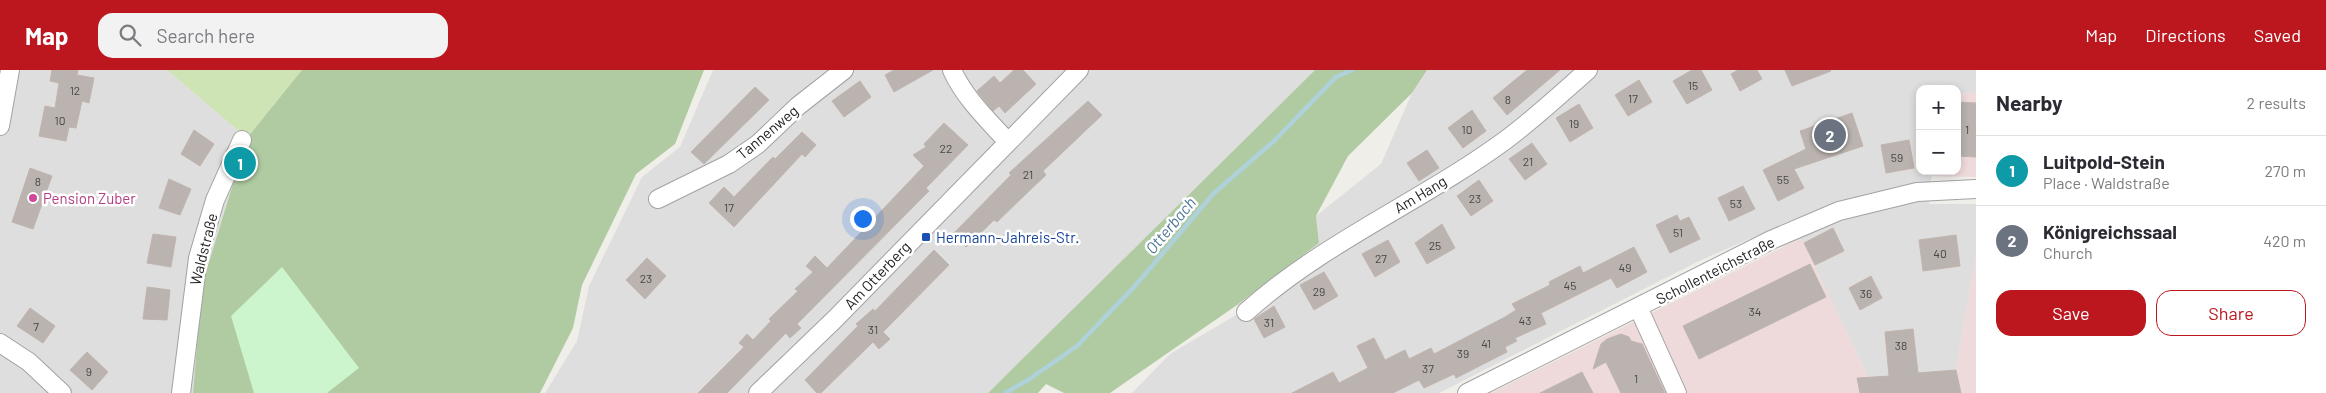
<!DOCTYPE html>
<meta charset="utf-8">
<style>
:root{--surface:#fff;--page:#f2f2f3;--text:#2b2b33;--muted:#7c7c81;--line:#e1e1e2;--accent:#bc171f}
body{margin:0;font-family:Barlow,sans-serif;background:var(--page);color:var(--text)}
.controls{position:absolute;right:15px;top:15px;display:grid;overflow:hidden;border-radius:10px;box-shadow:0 2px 8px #0003}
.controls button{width:45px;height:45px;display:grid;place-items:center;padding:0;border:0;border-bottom:1px solid var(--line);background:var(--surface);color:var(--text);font:25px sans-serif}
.you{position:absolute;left:862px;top:148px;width:18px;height:18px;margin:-12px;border:4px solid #fff;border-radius:50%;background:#1a73e8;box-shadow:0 0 0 8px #1a73e833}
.badge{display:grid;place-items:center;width:32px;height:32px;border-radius:50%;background:var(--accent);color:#fff;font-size:16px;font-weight:700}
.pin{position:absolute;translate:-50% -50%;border:2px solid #fff;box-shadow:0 1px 5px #0006}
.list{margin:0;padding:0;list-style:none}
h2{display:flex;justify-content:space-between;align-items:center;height:65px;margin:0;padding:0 20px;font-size:21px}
h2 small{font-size:16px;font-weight:400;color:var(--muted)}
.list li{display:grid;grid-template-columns:32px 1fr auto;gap:15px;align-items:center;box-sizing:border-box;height:70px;padding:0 20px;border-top:1px solid var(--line)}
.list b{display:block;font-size:19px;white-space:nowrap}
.list p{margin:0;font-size:16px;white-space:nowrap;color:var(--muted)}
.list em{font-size:16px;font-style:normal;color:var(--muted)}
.actions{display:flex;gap:10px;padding:15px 20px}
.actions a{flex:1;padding:11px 0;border:1px solid var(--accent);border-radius:15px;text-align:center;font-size:18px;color:var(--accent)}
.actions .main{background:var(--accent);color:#fff}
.icon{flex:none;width:28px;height:28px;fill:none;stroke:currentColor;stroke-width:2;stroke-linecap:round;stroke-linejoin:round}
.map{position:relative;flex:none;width:1976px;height:323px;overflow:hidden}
header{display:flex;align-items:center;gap:30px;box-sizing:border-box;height:70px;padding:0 25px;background:var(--accent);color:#fff}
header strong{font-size:24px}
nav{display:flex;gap:28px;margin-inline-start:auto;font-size:18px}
.search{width:350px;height:45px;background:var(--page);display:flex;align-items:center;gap:12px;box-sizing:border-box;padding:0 18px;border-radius:15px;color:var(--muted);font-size:19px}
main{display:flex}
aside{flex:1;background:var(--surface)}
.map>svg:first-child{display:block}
.residential{fill:#dfdede}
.commercial{fill:#efdadb}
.grass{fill:#cee4b5}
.forest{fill:#b0cba2}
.park{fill:#ccf4cd}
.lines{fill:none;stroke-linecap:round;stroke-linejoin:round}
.stream{stroke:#afd1d9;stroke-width:4.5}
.building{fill:#bab3af;stroke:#c1b4ad}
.minor-casing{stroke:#a2a2a2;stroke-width:20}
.minor{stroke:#fff;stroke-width:18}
.hotel-dot{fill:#d1479c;stroke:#fff;stroke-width:2}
.transit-dot{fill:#1a4fb4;stroke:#fff;stroke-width:2}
.labels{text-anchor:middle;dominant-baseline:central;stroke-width:5;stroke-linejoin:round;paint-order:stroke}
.number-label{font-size:12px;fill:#474644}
.street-label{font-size:15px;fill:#212121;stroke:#fff}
.hotel-label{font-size:15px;fill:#b23c85;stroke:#fff;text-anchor:start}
.transit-label{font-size:15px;fill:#164399;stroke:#fff;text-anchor:start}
.water-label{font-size:16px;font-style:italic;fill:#507898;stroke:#fff}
</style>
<header>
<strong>Map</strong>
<div class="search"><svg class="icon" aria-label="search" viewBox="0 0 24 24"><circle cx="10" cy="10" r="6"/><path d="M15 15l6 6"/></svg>Search here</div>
<nav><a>Map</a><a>Directions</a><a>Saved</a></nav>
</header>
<main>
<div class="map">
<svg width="1976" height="323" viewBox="0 0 1976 323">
<rect width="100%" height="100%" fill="#f0eee9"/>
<!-- residential -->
<path class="residential" d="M0,0H167L247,68L202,215L193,323H0Z
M713,0H1315L988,323H545L577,271L589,216L642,107L680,77Z
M1427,0H1976V23H1957V19H1920V101H1932L1929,134H1976V185L1956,300L1868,307L1792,150L1699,191L1439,323H1132L1170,284L1241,242L1237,235L1319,173L1316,146L1381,94L1412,23Z"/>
<!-- commercial -->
<path class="commercial" d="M1957,23H1976V107L1931,106L1932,101H1957Z
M1801,168L1868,307L1956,300L1976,183V323H1491Z"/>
<!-- grass -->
<path class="grass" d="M167,0H302L247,68Z"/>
<!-- forest -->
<path class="forest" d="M302,0H704L675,74L636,104L582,215L573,258L540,323H193L202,215L247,68Z
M1315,0H1427L1412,23L1348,86L1316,146L1319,173L1237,235L1110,323H1064L1046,314L1038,323H988Z"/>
<!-- park -->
<path class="park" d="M282,197L359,298L327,323H254L231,246Z"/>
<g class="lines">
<!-- stream -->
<path class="stream" d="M1005,323L1028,310L1077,276L1134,217L1214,123L1274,71L1336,7L1352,0"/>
</g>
<!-- building -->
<path class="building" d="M52,0H78L77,5L94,8L89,33L82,31L76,58L69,57L66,71L39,66L45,36L55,38L59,13L50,11Z
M894,0H933L894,22L885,5Z
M1014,0H1023L1036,14L1005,43L999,36L993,41L977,21L994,6L1000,13Z
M1527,0H1560L1507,45L1493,28Z
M1692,0H1701L1712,20L1687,34L1673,11Z
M1738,0H1757L1762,9L1740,21L1731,4Z
M1785,0H1830L1831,1L1792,16Z
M1639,10L1652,32L1628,46L1615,25Z
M860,11L871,27L844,47L832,31Z
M755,17L769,30L704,94L691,82Z
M1088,31L1102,45L1043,101L1046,105L1028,122L997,152L994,150L966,177L953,164L1011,105L1009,103Z
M1957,32L1976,33V87L1957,86Z
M1579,34L1593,58L1570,72L1556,48Z
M1472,40L1486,61L1463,78L1448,58Z
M1852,43L1863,76L1794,99L1804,118L1778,131L1763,100L1806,79L1800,61Z
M944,53L968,75L926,118L929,121L797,254L801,258L790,268L786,263L727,323H698L744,277L739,273L747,264L753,270L771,251L769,249L798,221L795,219L813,202L806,196L815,186L827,198L924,96L913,85L926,77L924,74Z
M194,60L214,74L200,96L181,84Z
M802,62L816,75L805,87L802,84L734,157L709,133L724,117L734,127L773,87L775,89Z
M1909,70L1914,98L1886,103L1881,75Z
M1532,73L1547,94L1525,110L1509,89Z
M1427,80L1439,98L1419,111L1407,93Z
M30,98L52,106L33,159L12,152Z
M169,109L191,119L180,145L159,138Z
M1479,110L1493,131L1471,146L1457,126Z
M1743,116L1755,139L1729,151L1718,128Z
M1677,145L1680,151L1689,147L1700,169L1670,183L1656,155Z
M1442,154L1455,178L1427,194L1415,173Z
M1833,158L1844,181L1815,195L1804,173Z
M153,164L176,167L171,197L147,193Z
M1956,165L1960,196L1923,201L1919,170Z
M1388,170L1400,192L1375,207L1362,184Z
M1634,177L1647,202L1617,218L1611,208L1541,243L1546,254L1515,268L1517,271L1505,277L1507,282L1456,308L1454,304L1424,318L1419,310L1393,323H1292L1333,302L1339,313L1368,298L1357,276L1374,268L1385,290L1405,280L1409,289L1431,278L1434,284L1505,247L1516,240L1512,234L1550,215L1549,212L1580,196L1583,203Z
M934,180L949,195L883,262L890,269L879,279L873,272L821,323H817L805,310L858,256L856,254L873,239L875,241Z
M647,188L666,206L645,229L626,210Z
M1810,194L1826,227L1699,289L1683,256Z
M1324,202L1338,226L1314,240L1300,215Z
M1871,206L1882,228L1860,240L1849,218Z
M147,217L170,220L167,250L143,249Z
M1274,236L1285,257L1264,268L1254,249Z
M30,238L55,256L43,273L17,256Z
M1913,259L1918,303L1956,300L1961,323H1860L1857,308L1889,306L1885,262Z
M1621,264L1629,267L1631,271L1642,274L1665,323H1621L1606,292L1593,299L1601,274L1607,269Z
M87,282L108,302L92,320L70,300Z
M1582,302L1593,323H1540Z"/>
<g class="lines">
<defs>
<path id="minor" d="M952,0C964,27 987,49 1007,71
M0,56L10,0
M658,129L729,94L758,74L798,36L844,0
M1639,239L1677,323
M1246,242C1325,171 1423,131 1507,69C1535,48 1562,23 1588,0
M0,273L29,292L62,323
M181,323L198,188L215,130L242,70
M758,323L835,249L1079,0
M1467,323L1771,170L1839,141L1917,122L1976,119"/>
</defs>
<!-- minor casing -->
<use href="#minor" class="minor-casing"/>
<!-- minor -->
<use href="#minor" class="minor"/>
</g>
<!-- markers -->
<circle class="hotel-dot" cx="33" cy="128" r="5"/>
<rect class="transit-dot" x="921" y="162" width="10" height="10" rx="2.5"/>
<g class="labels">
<!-- number labels -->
<g class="number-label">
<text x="1693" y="15">15</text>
<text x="75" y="20">12</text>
<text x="1633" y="28">17</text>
<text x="1508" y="29">8</text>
<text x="60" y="50">10</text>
<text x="1574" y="53">19</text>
<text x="1467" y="59">10</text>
<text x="1967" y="59">1</text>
<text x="946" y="78">22</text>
<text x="1897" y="87">59</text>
<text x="1528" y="91">21</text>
<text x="1028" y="104">21</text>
<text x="1783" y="109">55</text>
<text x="38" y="111">8</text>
<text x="1475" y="128">23</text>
<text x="1736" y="133">53</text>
<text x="729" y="137">17</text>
<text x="1678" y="162">51</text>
<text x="1435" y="175">25</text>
<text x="1940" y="183">40</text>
<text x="1381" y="188">27</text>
<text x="1625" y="197">49</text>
<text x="646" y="208">23</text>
<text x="1570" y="215">45</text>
<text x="1319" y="221">29</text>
<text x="1866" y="223">36</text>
<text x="1755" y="241">34</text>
<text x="1525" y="250">43</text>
<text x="1269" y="252">31</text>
<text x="36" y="256">7</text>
<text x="873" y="259">31</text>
<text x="1486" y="273">41</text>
<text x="1901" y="275">38</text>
<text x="1463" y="283">39</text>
<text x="1428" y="298">37</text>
<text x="89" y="301">9</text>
<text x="1636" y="308">1</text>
</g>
<!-- street labels -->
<g class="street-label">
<text transform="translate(767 62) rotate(-40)">Tannenweg</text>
<text transform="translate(1420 124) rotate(-31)">Am Hang</text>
<text transform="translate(203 179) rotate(-76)">Waldstraße</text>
<text transform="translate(1715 200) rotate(-27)">Schollenteichstraße</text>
<text transform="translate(877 205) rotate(-46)">Am Otterberg</text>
</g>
<!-- hotel labels -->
<g class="hotel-label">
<text x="43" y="128">Pension Zuber</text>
</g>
<!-- transit labels -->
<g class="transit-label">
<text x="936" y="167">Hermann-Jahreis-Str.</text>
</g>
<!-- water labels -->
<g class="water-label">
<text transform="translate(1170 155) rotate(-50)">Otterbach</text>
</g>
</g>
</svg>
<div class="controls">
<button>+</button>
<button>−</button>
</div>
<div class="you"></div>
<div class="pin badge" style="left:240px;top:93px;background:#0f9aa8">1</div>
<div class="pin badge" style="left:1830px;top:65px;background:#6b7280">2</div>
</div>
<aside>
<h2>Nearby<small>2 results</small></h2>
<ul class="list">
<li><span class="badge" style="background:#0f9aa8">1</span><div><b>Luitpold-Stein</b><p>Place · Waldstraße</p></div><em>270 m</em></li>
<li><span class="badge" style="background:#6b7280">2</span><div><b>Königreichssaal</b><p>Church</p></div><em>420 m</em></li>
</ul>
<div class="actions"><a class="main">Save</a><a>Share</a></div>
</aside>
</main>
